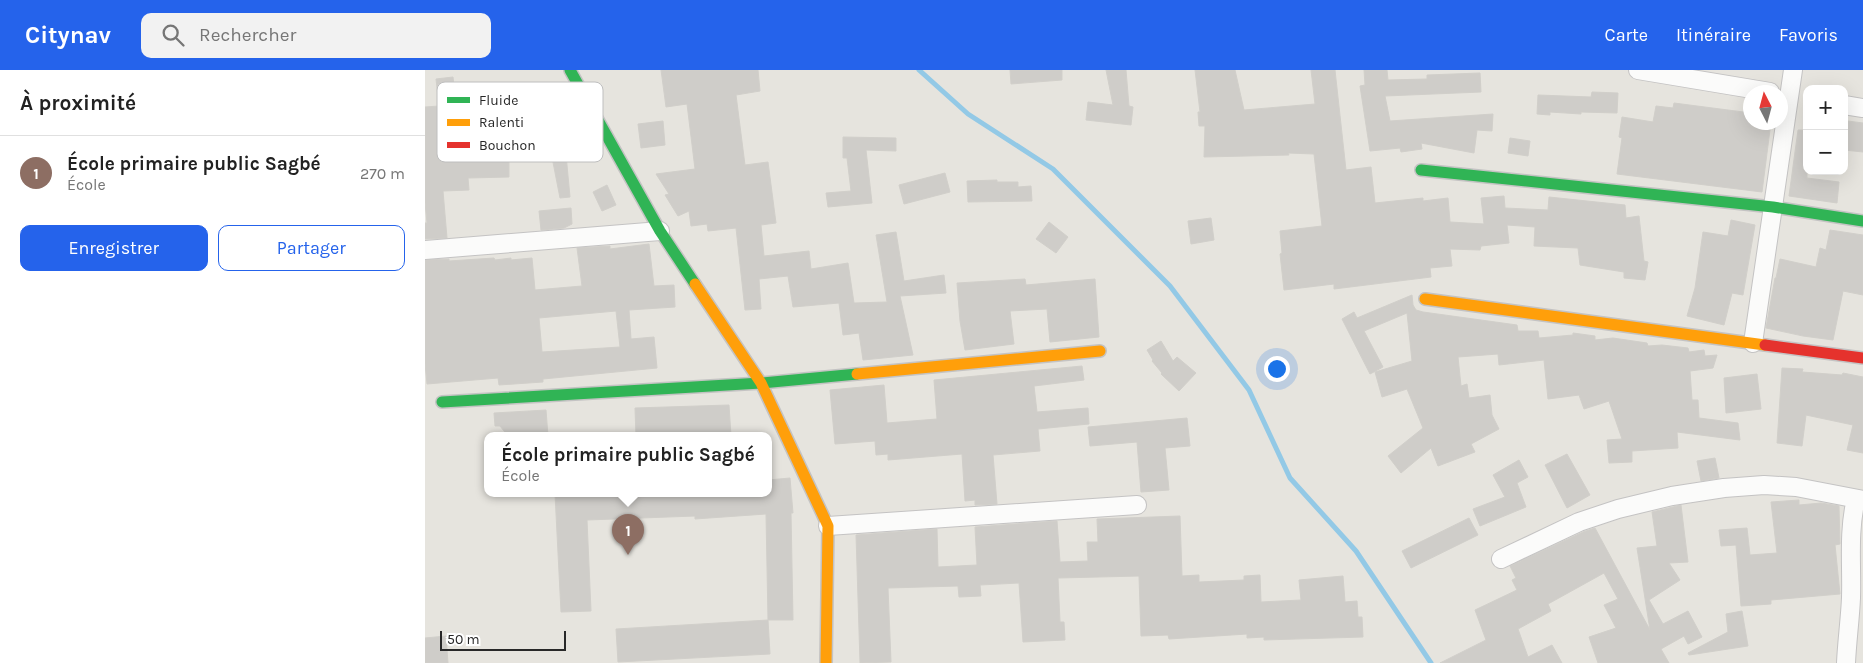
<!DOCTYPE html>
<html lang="fr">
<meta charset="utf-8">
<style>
:root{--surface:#fff;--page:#f2f2f2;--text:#222;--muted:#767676;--line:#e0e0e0;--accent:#2563eb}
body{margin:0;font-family:Karla,sans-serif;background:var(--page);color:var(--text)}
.controls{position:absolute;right:15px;top:15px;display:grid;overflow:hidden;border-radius:10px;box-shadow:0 5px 20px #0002}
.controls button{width:45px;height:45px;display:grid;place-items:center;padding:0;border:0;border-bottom:1px solid var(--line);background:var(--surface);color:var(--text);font:25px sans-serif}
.compass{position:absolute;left:1318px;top:15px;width:45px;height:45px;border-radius:50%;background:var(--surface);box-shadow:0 5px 20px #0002;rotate:354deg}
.scale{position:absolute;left:15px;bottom:12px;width:126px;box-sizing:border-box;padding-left:5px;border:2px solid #282828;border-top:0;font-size:14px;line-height:18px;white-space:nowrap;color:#282828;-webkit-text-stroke:4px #fff;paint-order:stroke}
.you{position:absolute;left:851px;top:298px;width:18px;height:18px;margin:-12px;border:4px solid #fff;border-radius:50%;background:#1a73e8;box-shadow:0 0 0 8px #1a73e833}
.badge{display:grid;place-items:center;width:32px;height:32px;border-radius:50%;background:var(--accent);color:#fff;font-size:16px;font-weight:700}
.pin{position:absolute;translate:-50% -41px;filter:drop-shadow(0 1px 2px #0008)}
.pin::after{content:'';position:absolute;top:26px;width:18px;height:15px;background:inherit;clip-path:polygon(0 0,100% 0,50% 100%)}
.popup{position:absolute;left:59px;top:362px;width:288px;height:65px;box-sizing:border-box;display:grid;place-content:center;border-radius:10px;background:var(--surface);filter:drop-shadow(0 1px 4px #0005);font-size:16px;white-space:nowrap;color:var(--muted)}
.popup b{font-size:19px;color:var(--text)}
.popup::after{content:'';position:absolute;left:50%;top:100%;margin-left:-10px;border:10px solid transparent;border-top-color:var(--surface)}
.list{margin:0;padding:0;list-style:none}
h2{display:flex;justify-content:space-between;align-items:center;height:65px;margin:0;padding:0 20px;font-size:21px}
h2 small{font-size:16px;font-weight:400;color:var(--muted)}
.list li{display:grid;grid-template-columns:32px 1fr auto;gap:15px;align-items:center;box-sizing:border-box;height:75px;padding:0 20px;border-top:1px solid var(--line)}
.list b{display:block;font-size:19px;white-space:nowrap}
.list p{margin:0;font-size:16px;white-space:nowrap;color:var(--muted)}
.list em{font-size:16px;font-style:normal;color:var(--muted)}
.actions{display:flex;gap:10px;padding:15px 20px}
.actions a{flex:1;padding:11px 0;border:1px solid var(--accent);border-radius:10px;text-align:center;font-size:18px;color:var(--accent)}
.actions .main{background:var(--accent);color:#fff}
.icon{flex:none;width:28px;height:28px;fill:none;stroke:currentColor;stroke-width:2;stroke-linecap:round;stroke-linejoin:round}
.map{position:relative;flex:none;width:1438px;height:593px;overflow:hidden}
header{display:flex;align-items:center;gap:30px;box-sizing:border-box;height:70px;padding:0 25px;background:var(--accent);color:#fff}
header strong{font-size:24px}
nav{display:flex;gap:28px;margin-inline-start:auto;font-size:18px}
.search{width:350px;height:45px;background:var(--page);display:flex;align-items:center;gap:12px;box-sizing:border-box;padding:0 18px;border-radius:10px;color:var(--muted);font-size:19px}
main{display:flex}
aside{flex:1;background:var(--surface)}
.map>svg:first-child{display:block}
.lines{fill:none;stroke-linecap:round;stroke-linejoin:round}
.stream{stroke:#93c9e6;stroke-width:5}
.building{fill:#cfcdc9;stroke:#d1cfca;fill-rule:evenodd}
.street-casing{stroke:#c4c3c3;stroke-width:20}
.fast-casing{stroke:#c4c3c3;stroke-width:14}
.slow-casing{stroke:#c4c3c3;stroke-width:14}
.jam-casing{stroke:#c4c3c3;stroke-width:14}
.street{stroke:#fbfbfa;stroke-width:18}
.fast{stroke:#30b455;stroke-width:11}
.slow{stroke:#ff9f0a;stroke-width:11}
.jam{stroke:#e5322d;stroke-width:11}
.key{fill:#fff;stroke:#bebebe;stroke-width:1}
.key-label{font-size:14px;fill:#282828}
</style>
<header>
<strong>Citynav</strong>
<div class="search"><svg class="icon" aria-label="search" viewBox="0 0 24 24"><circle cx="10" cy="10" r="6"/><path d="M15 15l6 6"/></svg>Rechercher</div>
<nav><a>Carte</a><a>Itinéraire</a><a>Favoris</a></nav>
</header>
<main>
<aside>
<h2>À proximité<small></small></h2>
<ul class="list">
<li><span class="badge" style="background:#8d6e63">1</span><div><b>École primaire public Sagbé</b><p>École</p></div><em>270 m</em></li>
</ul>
<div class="actions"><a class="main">Enregistrer</a><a>Partager</a></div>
</aside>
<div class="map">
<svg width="1438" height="593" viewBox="0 0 1438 593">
<rect width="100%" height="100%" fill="#e6e4de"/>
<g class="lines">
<!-- stream -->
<path class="stream" d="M494,0L543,44L628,99L745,216L824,320L865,408L931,481L1006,593"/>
</g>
<!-- building -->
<path class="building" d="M236,0H333L335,21L311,25L320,95L343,92L351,153L336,155L339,186L384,181L386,199L423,193L429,233L462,232L451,165L471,162L479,211L519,205L521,223L475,226L488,285L438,290L434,263L418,265L414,233L368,237L363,206L334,209L336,239L320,240L311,158L283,161L282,154L266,156L264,141L253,146L240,125L244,124L231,104L270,99L262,34L241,37Z
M585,0H637V10L586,14Z
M681,0H701L704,36L708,37L706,55L661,50L663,32L688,35Z
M770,0H810L819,40L890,34L886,0H910L921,100L946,97L950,133L998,128V131L1023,128L1025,152L1059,154L1056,128L1079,126L1080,138L1123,140L1124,127L1200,135L1201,148L1214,146L1219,191L1223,192L1220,210L1199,208V202L1155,195L1153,178L1109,176L1110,157L1082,155L1084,173L1056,176L1055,180L1025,179L1027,196L1005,198L1006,207L909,219V214L859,220L855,184L857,183L855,161L897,156L889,84L863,83L864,85L779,87L780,56H774L773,42H775Z
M939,0H962L963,10L1002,9V5L1055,3L1056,22L960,26L965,51L1068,44L1067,61L1052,60L1049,83L996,73L997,79L976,82L975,78L945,81L935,16L940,15Z
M28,7L33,48H57V51L120,49L119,44L134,41L140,74L145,127L135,128L126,82H84V107L43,108L44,120L18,121L22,168L0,169V153H2L0,133V37L14,36L11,9Z
M1167,22L1193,23L1192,43L1156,42V44L1125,42V45L1112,44L1113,25L1166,27Z
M1249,33L1326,43V52H1346L1337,122L1192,104L1197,68L1194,67L1197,47L1228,52L1231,36L1248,38Z
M238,51L240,75L216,78L213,54Z
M1423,51L1438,53V82L1419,80Z
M1373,60H1382V108L1414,112L1412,133L1364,126Z
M418,67L471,68V81L441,80L447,133L403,137L401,123L426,121L422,88H418Z
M1085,68L1105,71L1103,86L1083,83Z
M520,103L525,122L479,134L474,115Z
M572,110V112H593V117L606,116L607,131L543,132L542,111Z
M182,115L191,135L177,141L168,122Z
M146,138L147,154L139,158L116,160L114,141Z
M786,148L789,170L766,174L763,151Z
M1306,150L1330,155L1318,225L1307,223L1299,255L1262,246L1270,218L1278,162L1303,166Z
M624,152L643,167L631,183L611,169Z
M1405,160L1438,165V225L1418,221L1408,270L1378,266L1341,258L1350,208H1351L1355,189L1391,197L1395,178L1401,180Z
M224,174L229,216L249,215L250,237L204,240L206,269L229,267L232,298L118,309V312L74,315L73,308L2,314L0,294V190L24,189V191L69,188L70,190L86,188V190L107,188L110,220L157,216L152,178L185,176V179ZM191,241L195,277L117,282L114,248Z
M600,209L601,215L670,209L674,267L625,272L622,239L585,241L589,274L540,280L535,251L532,213Z
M987,225L988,235L991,240L998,242L1092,255L1093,261H1113L1114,268L1148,265V263L1170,266V270L1188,268L1222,273L1223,276L1237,275L1263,278L1264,282L1279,280L1280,286L1292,285L1288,298L1265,301L1267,330H1273L1274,348L1313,353L1315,370L1252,362L1253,378L1207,381V392L1184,393L1182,370L1197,369L1184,331L1159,339L1154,325L1123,329L1119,290L1074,295L1073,284L1033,287L1036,316L1042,314L1044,328L1065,325L1067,345L1074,359L1046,374L1050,382L1013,396L1006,378L976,403L963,386L998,358L982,319L957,327L950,302L987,291L982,243L939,261L958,297L945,304L917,249L929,242L932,248Z
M736,271L748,291L752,287L771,303L754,321L736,304L737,303L727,291L728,290L722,280Z
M657,296L659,310L609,316L612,342L663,338L664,354L613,359L615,381L568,385L572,434L550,435V430L540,431L537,384L463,390V384L451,385L450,371L410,374L405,320L459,315L462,353L512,349L509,310Z
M1357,298L1378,299L1377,302L1417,305L1418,303L1438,307V383L1422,380L1428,355L1381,345L1377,376L1352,373Z
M1332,304L1336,339L1301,343L1299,308Z
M304,335L306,366H211L210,338Z
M121,340L123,366H83L75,356H70L69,343Z
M762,348L765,376L740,378L744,420L716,422L712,372L665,376L663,357Z
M1142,384L1165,425L1142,438L1120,395Z
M1290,388L1294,408L1276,411L1272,391Z
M1094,390L1103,407L1092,413L1101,437L1055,456L1048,439L1080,427L1068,405Z
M365,408L368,443H366L368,550H343L341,444L270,449V446L162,450L166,541L136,542L130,424H343V410Z
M1374,430V435L1396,433L1414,436L1415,474L1410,475L1415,524L1346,530V534L1316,536L1311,475L1296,476L1294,460L1322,458L1325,485L1352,483L1346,432Z
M1256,435L1263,492L1244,493L1255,510L1224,530L1238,554L1263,541L1277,567L1263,574L1259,566L1236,579L1244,593H1173L1164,567L1191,558L1179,535L1193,529L1179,503L1123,534L1126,541L1093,559L1103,587L1127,575L1137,593H1015L1061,570L1050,540L1092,520L1087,510L1091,508L1085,496L1158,462L1170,458L1225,560L1212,478L1232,476L1227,442Z
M755,446L757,506L774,505V512L819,510V506L835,505L836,532L876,530L874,510L918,506L920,532L932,531L933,547H937L938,567L839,570V567L822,568V564L744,569L743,565L716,566L714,506L633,508L635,552H639L640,570L598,572L594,513L555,515L556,526L534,527L533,516L463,518L466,592L435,593L431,465L512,459L513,497L552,495L550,457L632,451L635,492L663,491L662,472H673L672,449Z
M1044,448L1053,465L986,498L977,481Z
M1317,541L1323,576L1264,585L1263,583L1303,562L1301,544Z
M343,550L345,584L193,592L191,559Z
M21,566L23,593H0V568Z"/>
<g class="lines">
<defs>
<path id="street" d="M1213,0L1345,22
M1419,35L1438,38
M0,180L235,161
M1328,273L1368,0
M403,456L712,435
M1076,489L1154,452L1193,439L1247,426L1299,418L1339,415L1371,417L1438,430
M1421,593C1422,571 1425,550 1426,528C1427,494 1423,462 1431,429"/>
<path id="fast" d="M145,0L235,161L270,214
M996,100L1348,137L1438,151
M17,332L336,313L432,304"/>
<path id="slow" d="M270,214L336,313L403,456L401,593
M1000,229L1340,275
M432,304L675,281"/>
<path id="jam" d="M1340,275L1438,288"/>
</defs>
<!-- street casing -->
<use href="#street" class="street-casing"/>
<!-- fast casing -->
<use href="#fast" class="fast-casing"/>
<!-- slow casing -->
<use href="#slow" class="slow-casing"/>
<!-- jam casing -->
<use href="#jam" class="jam-casing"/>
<!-- street -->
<use href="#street" class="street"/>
<!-- fast -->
<use href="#fast" class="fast"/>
<!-- slow -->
<use href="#slow" class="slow"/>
<!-- jam -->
<use href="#jam" class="jam"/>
</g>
<!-- legend -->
<rect x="12" y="12" width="166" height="80" rx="8" class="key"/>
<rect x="22" y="27" width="23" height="6" fill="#30b455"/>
<rect x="22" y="49" width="23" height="7" fill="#ff9f0a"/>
<rect x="22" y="72" width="23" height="6" fill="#e5322d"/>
<g class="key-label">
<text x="54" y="35">Fluide</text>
<text x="54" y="57">Ralenti</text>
<text x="54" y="80">Bouchon</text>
</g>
</svg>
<div class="controls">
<button>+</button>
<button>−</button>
</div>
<svg class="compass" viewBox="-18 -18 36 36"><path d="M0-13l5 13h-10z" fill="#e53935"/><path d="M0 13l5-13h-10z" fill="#767676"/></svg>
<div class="scale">50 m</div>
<div class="you"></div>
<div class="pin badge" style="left:203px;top:485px;background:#8d6e63">1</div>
<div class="popup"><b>École primaire public Sagbé</b>École</div>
</div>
</main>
